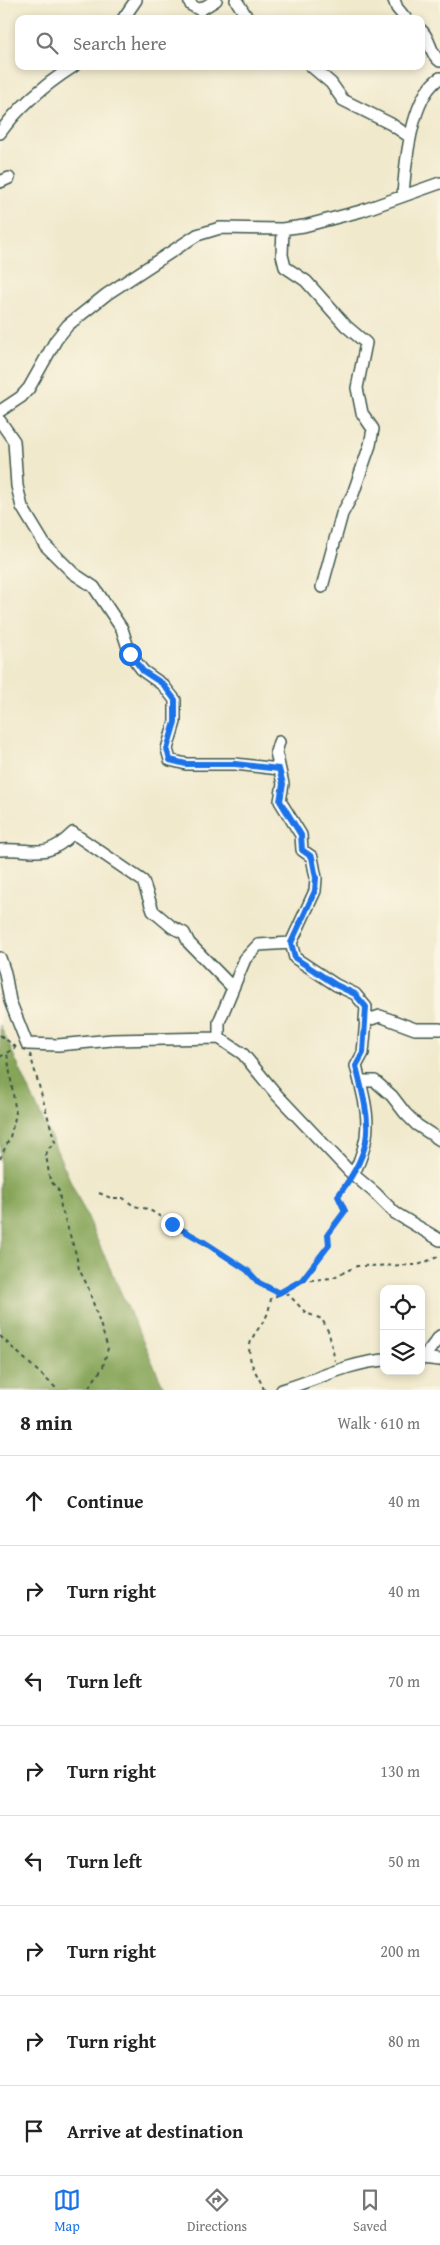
<!DOCTYPE html>
<meta charset="utf-8">
<style>
:root{--surface:#fff;--page:#f6f6f6;--text:#222;--muted:#767676;--line:#e0e0e0;--accent:#1a73e8}
body{margin:0;font-family:"Gentium Book Plus",serif;background:var(--page);color:var(--text)}
.controls{position:absolute;right:15px;bottom:15px;display:grid;overflow:hidden;border-radius:10px;box-shadow:0 2px 8px #0003}
.controls button{width:45px;height:45px;display:grid;place-items:center;padding:0;border:0;border-bottom:1px solid var(--line);background:var(--surface);color:var(--text);font:25px sans-serif}
.stop{position:absolute;width:15px;height:15px;margin:-11px;border:4px solid #1a73e8;border-radius:50%;background:#fff}
.stop.end{background:#1a73e8;border-color:#fff;box-shadow:0 1px 5px #0008}
.list{margin:0;padding:0;list-style:none}
h2{display:flex;justify-content:space-between;align-items:center;height:65px;margin:0;padding:0 20px;font-size:21px}
h2 small{font-size:16px;font-weight:400;color:var(--muted)}
.list li{display:grid;grid-template-columns:32px 1fr auto;gap:15px;align-items:center;box-sizing:border-box;height:90px;padding:0 20px;border-top:1px solid var(--line)}
.list b{display:block;font-size:19px;white-space:nowrap}
.list em{font-size:16px;font-style:normal;color:var(--muted)}
.icon{flex:none;width:28px;height:28px;fill:none;stroke:currentColor;stroke-width:2;stroke-linecap:round;stroke-linejoin:round}
.map{position:relative;flex:none;width:440px;height:1390px;overflow:hidden}
.search{position:absolute;background:var(--surface);box-shadow:0 2px 8px #0003;left:15px;right:15px;top:15px;height:55px;display:flex;align-items:center;gap:12px;box-sizing:border-box;padding:0 18px;border-radius:10px;color:var(--muted);font-size:19px}
.sheet{height:785px;background:var(--surface)}
nav{display:flex;justify-content:space-around;align-items:center;box-sizing:border-box;height:70px;border-top:1px solid var(--line);background:var(--surface);font-size:14px;color:var(--muted)}
nav a{display:grid;justify-items:center;gap:2px}
nav .on{color:var(--accent)}
.map>svg:first-child{display:block}
.forest{fill:#86a559;stroke:#527146}
.lines{fill:none;stroke-linecap:round;stroke-linejoin:round}
.minor-casing{stroke:#3e574b;stroke-width:14}
.path{stroke:#3e574b;stroke-width:2;stroke-dasharray:4 4;stroke-linecap:butt}
.minor{stroke:#fff;stroke-width:11}
.route{stroke:#1a73e8;stroke-width:6}
</style>
<div class="map">
<svg width="440" height="1390" viewBox="0 0 440 1390">
<rect width="100%" height="100%" fill="#fcf5e5"/>
<filter id="ink" filterUnits="userSpaceOnUse"><feTurbulence type="fractalNoise" baseFrequency=".02" numOctaves="2"/><feDisplacementMap in="SourceGraphic" scale="10" xChannelSelector="R" yChannelSelector="G"/><feConvolveMatrix kernelMatrix="1 2 1 2 8 2 1 2 1" color-interpolation-filters="sRGB"/></filter>
<filter id="wash" filterUnits="userSpaceOnUse"><feTurbulence type="fractalNoise" baseFrequency=".0096" numOctaves="4" result="noise"/><feDisplacementMap in="SourceGraphic" scale="20" xChannelSelector="R" yChannelSelector="G"/><feGaussianBlur stdDeviation="1.12" result="paint"/><feColorMatrix in="noise" values="0 0 0 0 0 0 0 0 0 0 0 0 0 0 0 0 0 1.4 0 .05"/><feComposite in="paint" operator="in"/></filter>
<g filter="url(#wash)">
<rect width="100%" height="100%" fill="#f0e9cc"/>
<!-- forest -->
<path class="forest" d="M0,1025L165,1390H0Z"/>
</g>
<g filter="url(#ink)">
<g class="lines">
<defs>
<path id="minor" d="M189,0L191,5L200,10L216,0
M236,0L248,19
M394,0L397,8L406,19
M123,19L136,0
M421,30C431,39 429,53 440,61
M311,66L331,83L343,100L391,124L410,137
M0,133C19,106 46,84 74,66
M0,182L9,178
M403,196C405,165 411,96 440,78
M283,229L282,255L285,267L306,281L346,326L366,343L357,388L362,413L373,429L370,445L353,494L342,514L322,587
M0,411L21,397L29,388L56,340L68,325L107,294L197,235L220,228L282,229L304,226L361,211L440,183
M0,421L14,441L17,486L22,507L45,545L73,573L94,587L122,629L130,654L143,671L163,685L175,700V722L167,749L170,760L186,764H235L279,769
M0,850C33,847 44,862 73,833L143,881L153,911L172,927L184,933L189,943L233,988
M291,943L295,958L336,985L355,994L366,1007L365,1021L380,1016L415,1029H440
M0,958L5,973L10,1001L27,1044L58,1045L112,1040L219,1038L243,1054L277,1095L349,1171L374,1192L395,1213L440,1240
M219,1038V1022L245,959L258,945L291,943L315,891L316,878L312,857L302,850L301,835L280,801L283,784L276,752L279,742
M360,1081H375L392,1096L405,1113L417,1125L440,1140
M353,1175C375,1132 367,1110 356,1066L363,1053L366,1019
M421,1358L440,1360
M423,1358L440,1336
M282,1390C316,1380 348,1363 384,1360"/>
</defs>
<!-- minor casing -->
<use href="#minor" class="minor-casing"/>
<!-- path -->
<path class="path" d="M0,1035L16,1047
M30,1054L55,1142L48,1149L46,1155L50,1180L59,1191L61,1207L76,1254L79,1269L88,1287L108,1348L103,1367L87,1390
M0,1057L16,1047
M0,1159L10,1137L16,1114L7,1053
M99,1193L111,1198H123L134,1206L148,1209L247,1270L259,1283L279,1293L288,1294L306,1313L322,1319L329,1333L335,1361
M302,1281L332,1278L357,1266L418,1265L440,1256
M0,1336L58,1390
M264,1390C260,1378 252,1369 250,1357C246,1338 260,1330 267,1315C269,1310 270,1304 271,1299L302,1281L329,1245L328,1234L345,1211L338,1196L347,1183"/>
<!-- minor -->
<use href="#minor" class="minor"/>
</g>
</g>
<g class="lines" filter="url(#ink)">
<!-- route -->
<path class="route" d="M130,654L143,671L163,684L175,700V722L167,749L170,760L186,764H235L279,769L283,784L280,801L301,835L302,850L312,857L316,878L315,891L291,943L295,958L336,985L355,994L366,1007L363,1053L356,1066C371,1126 376,1144 338,1196L345,1211L328,1234L329,1245L302,1280L279,1293L259,1283L247,1270L204,1242L172,1224"/>
</g>
</svg>
<div class="controls">
<button><svg class="icon" aria-label="locate" viewBox="0 0 24 24"><circle cx="12" cy="12" r="6"/><path d="M12 2v4M12 18v4M2 12h4M18 12h4"/></svg></button>
<button><svg class="icon" aria-label="layers" viewBox="0 0 24 24"><path d="M12 4l9 5-9 5-9-5zM3 14l9 5 9-5"/></svg></button>
</div>
<div class="stop" style="left:130px;top:654px"></div>
<div class="stop end" style="left:172px;top:1224px"></div>
<div class="search"><svg class="icon" aria-label="search" viewBox="0 0 24 24"><circle cx="10" cy="10" r="6"/><path d="M15 15l6 6"/></svg>Search here</div>
</div>
<section class="sheet">
<h2>8 min<small>Walk · 610 m</small></h2>
<ul class="list">
<li><svg class="icon" aria-label="ahead" viewBox="0 0 24 24"><path d="M12 20V5M6 11l6-6 6 6"/></svg><div><b>Continue</b></div><em>40 m</em></li>
<li><svg class="icon" aria-label="right" viewBox="0 0 24 24"><path d="M7 20v-9h11M14 6l5 5-5 5"/></svg><div><b>Turn right</b></div><em>40 m</em></li>
<li><svg class="icon" aria-label="left" viewBox="0 0 24 24"><path d="M17 20v-9H6M10 6l-5 5 5 5"/></svg><div><b>Turn left</b></div><em>70 m</em></li>
<li><svg class="icon" aria-label="right" viewBox="0 0 24 24"><path d="M7 20v-9h11M14 6l5 5-5 5"/></svg><div><b>Turn right</b></div><em>130 m</em></li>
<li><svg class="icon" aria-label="left" viewBox="0 0 24 24"><path d="M17 20v-9H6M10 6l-5 5 5 5"/></svg><div><b>Turn left</b></div><em>50 m</em></li>
<li><svg class="icon" aria-label="right" viewBox="0 0 24 24"><path d="M7 20v-9h11M14 6l5 5-5 5"/></svg><div><b>Turn right</b></div><em>200 m</em></li>
<li><svg class="icon" aria-label="right" viewBox="0 0 24 24"><path d="M7 20v-9h11M14 6l5 5-5 5"/></svg><div><b>Turn right</b></div><em>80 m</em></li>
<li><svg class="icon" aria-label="arrive" viewBox="0 0 24 24"><path d="M6 21V4h12l-3 4 3 4H6"/></svg><div><b>Arrive at destination</b></div></li>
</ul>
</section>
<nav>
<a class="on"><svg class="icon" aria-label="map" viewBox="0 0 24 24"><path d="M3 6l6-2 6 2 6-2v14l-6 2-6-2-6 2zM9 4v14M15 6v14"/></svg>Map</a>
<a><svg class="icon" aria-label="directions" viewBox="0 0 24 24"><path d="M12 3l9 9-9 9-9-9zM9 14v-3h6M13 9l2 2-2 2"/></svg>Directions</a>
<a><svg class="icon" aria-label="saved" viewBox="0 0 24 24"><path d="M7 4h10v16l-5-4-5 4z"/></svg>Saved</a>
</nav>
